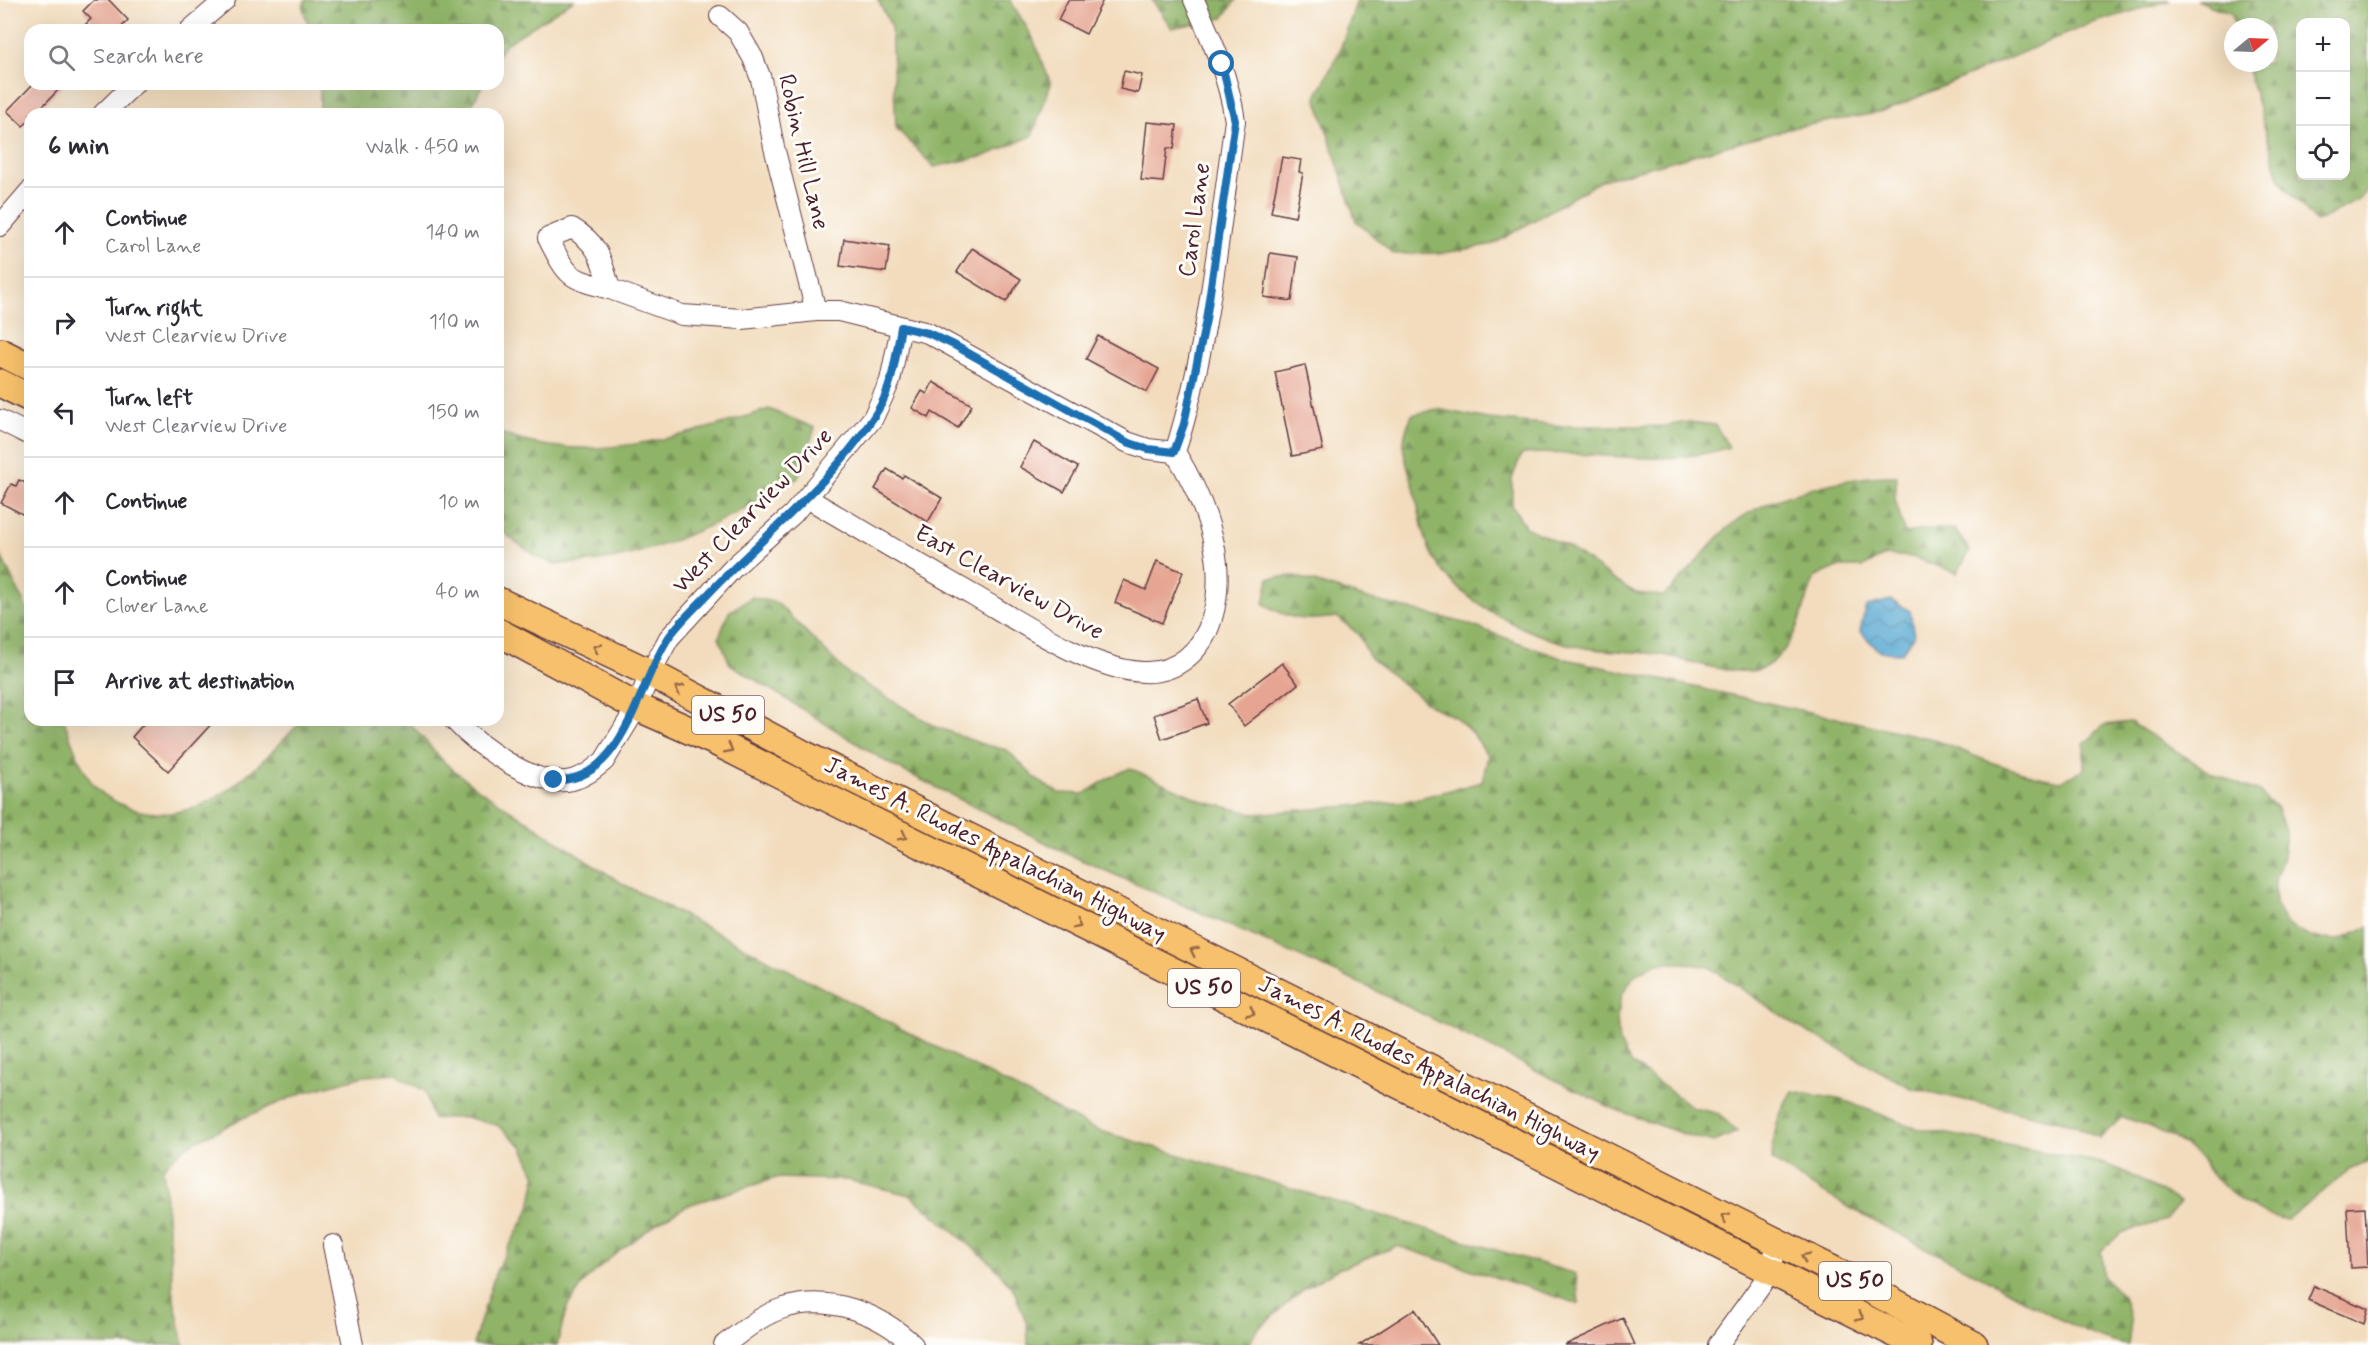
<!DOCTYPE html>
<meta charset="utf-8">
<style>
:root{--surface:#fff;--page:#f7f7f7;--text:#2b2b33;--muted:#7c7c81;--line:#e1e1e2}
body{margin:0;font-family:Mynerve,sans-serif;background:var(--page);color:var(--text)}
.controls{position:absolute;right:18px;top:18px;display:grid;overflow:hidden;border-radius:12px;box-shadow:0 6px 24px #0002}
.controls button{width:54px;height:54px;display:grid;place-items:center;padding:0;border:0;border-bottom:2px solid var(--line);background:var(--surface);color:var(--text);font:30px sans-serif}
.compass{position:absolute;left:2224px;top:18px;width:54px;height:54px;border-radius:50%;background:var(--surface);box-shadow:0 6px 24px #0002;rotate:71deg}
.stop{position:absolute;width:18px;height:18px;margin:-14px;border:4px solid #1f6fb2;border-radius:50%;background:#fff}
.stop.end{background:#1f6fb2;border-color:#fff;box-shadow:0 2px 6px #0008}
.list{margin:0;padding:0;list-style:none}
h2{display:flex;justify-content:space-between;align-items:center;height:78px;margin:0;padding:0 24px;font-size:26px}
h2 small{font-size:20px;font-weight:400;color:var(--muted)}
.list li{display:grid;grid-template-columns:39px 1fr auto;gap:18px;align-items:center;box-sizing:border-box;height:90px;padding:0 24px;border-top:2px solid var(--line)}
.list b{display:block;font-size:22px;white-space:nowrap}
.list p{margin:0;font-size:20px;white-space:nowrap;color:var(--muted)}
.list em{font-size:20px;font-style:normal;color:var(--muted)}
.icon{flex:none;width:33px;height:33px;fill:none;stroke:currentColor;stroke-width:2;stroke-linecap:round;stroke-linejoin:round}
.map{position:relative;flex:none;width:2368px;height:1345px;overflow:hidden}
.search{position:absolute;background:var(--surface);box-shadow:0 6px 24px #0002;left:24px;top:24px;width:480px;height:66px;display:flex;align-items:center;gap:15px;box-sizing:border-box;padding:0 21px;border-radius:18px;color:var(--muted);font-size:22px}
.panel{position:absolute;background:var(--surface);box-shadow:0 6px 24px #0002;left:24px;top:108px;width:480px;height:618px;border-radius:18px}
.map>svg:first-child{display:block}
.forest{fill:url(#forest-firs);stroke:#6c6a4a;stroke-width:1.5;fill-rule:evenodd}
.water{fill:url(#water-waves);stroke:#526480;stroke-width:1.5}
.building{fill:#e6a593}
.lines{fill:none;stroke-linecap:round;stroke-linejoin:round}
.minor-casing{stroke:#633b41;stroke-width:22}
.highway-casing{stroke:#633b41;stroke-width:30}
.minor{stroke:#fff;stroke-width:20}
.highway{stroke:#f7c06c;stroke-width:27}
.oneway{stroke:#986748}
.route{stroke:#1f6fb2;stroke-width:8}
.labels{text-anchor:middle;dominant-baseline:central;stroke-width:6;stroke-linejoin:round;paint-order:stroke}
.shield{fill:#fdfcf7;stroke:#806168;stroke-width:1.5}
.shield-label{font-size:22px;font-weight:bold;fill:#4a1f2b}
.street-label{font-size:24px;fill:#4a1f2b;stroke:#fdfcf7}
</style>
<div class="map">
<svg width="2368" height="1345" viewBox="0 0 2368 1345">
<defs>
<pattern id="forest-firs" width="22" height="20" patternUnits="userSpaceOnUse" patternTransform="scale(1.5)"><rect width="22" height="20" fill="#8fb468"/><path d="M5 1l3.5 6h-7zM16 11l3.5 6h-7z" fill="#779256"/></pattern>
<pattern id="water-waves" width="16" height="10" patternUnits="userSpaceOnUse" patternTransform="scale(1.5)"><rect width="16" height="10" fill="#5aaad4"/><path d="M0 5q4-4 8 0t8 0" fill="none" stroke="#4c8aac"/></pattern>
</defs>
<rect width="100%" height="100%" fill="#fdfcf7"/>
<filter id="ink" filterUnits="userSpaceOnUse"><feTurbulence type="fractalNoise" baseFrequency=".0167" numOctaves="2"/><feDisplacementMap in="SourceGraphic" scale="12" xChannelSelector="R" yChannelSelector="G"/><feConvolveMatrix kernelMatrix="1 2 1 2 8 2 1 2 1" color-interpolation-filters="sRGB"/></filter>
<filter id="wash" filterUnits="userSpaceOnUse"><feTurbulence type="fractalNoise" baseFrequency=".008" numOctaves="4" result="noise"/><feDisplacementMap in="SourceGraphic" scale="24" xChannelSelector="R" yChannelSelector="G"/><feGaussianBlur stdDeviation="1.35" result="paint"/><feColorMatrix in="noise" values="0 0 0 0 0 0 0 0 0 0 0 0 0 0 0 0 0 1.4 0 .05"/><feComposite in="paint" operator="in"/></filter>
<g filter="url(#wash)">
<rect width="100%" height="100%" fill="#f2dcbd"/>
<!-- forest -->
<path class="forest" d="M305,0H453L459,3L466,0H574L504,45L498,55V30H310L303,8Z
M878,0H1010L1032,36L1051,84L1032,136L985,156L934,167L896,128L891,26Z
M1152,0H1236L1223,18L1172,28Z
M1357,0H2171L2089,24L1883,112L1796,127L1602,180L1494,244L1444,253L1394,254L1356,221L1316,97L1340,50Z
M2196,0H2368V190L2359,200L2316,222L2280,181L2246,63H2269V27H2236L2232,14ZM2300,22H2346V176H2300Z
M320,84H483L467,114H320Z
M769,409L815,428L798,478C736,516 646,562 574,563C567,563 557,565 551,563C536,558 509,538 498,527V432C578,468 690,436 769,409Z
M1437,409L1488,419L1565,426H1664L1689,422L1715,425L1729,447C1680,464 1628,457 1576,454C1557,454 1540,451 1521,455L1512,479V505L1525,527L1571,549L1614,580L1636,593L1663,596C1688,576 1705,548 1729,527C1765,495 1851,475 1897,476L1895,499L1905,533L1928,529H1954L1970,551L1957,573L1912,557L1886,555L1863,567H1838L1815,577C1802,607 1797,649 1765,667C1742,680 1688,660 1663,655C1638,651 1611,652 1586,648C1537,640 1463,605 1436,562C1425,545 1420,517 1416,497C1409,459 1394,454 1412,415Z
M0,554L30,615V720H64C72,742 79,764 92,783C100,794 117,804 130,808C203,833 257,766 303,720H407L444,762L475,787L623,884L1094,1129L1576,1274L1579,1304L1397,1246L1336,1270L1305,1288L1256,1331L1249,1345H1028L1027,1324L1013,1288L991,1263L910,1195L847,1180L776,1178L688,1205L657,1223L609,1259L586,1280L567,1307L557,1345H473L496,1271L530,1208L536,1176L522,1146L497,1125L465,1117L433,1119L425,1091L395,1074L364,1076L302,1093L243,1118L188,1145L163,1167L174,1299L184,1345H0Z
M1295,576L1368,599L1465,623L1561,658L1933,739L1987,761L2035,776L2060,781L2084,770V744L2104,725L2130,722L2213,774L2259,792L2277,809L2286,833L2283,857L2275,880V904L2287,925L2310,937L2337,940L2368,927V1162L2350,1170L2287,1220C2257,1214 2234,1199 2213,1176C2207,1169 2203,1160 2196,1154C2176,1136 2148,1125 2122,1117L2100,1138L2072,1124L1911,1088L1797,1026L1709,967L1684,963H1657L1636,974L1622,994L1617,1017L1619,1042L1631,1063L1694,1108L1719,1114L1737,1132L1714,1142L1689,1136L1614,1109L1366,986L1068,854L890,764L730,664L719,637L729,612L752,597L777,603L847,673L934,726L982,744L1007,750L1037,780L1059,793L1084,794L1107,779L1130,768L1205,802L1255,814L1407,801L1482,782L1488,756L1474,735L1455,717L1431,706L1370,658L1358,634L1337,617C1305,621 1292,621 1264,604L1269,578Z
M1792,1091L1843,1100L1916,1128L2103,1163L2127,1173L2180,1202L2166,1220L2121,1233L2101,1251L2104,1278L2123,1296L2131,1321L2128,1345C2093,1341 2036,1306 2004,1289C1926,1247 1845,1210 1772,1160C1773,1133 1778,1114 1792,1091Z"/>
<!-- water -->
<path class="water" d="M1891,600L1910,611L1914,635L1902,653L1880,652L1860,631L1866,606Z"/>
<g id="blocks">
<!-- building -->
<path class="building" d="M94,0H109L128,20L119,30H80L91,19L83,11Z
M1068,0H1103L1086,34L1058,20Z
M1124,71L1142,75L1138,93L1120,89Z
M33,84H64L35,114H30V120L23,126L7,111Z
M1147,122L1177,125L1174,149L1167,148L1163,182L1141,180Z
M1282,157L1301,160L1299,172L1303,173L1295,217L1271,212Z
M844,239L890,246L886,272L840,266Z
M972,248L1021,279L1006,302L957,272Z
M1270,253L1298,257L1292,301L1264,297Z
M1098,336L1159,369L1147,392L1086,359Z
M1305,365L1323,450L1292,456L1275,372Z
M933,382L972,405L958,428L932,412L929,418L912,408L922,391L927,394Z
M1034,442L1078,467L1064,492L1020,467Z
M887,469L902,478L904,475L942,498L928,522L875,489Z
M19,480L30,485V518L1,503L11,484L16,486Z
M1157,561L1183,572L1162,623L1115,603L1124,580L1146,590Z
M1282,663L1298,684L1244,726L1228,704Z
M1198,699L1207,723L1162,739L1154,715Z
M147,720H215L168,771L132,737Z
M2365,1207L2368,1267L2350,1268L2347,1208Z
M2314,1286L2368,1309L2364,1324L2308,1300Z
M1415,1309L1438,1345H1359Z
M1623,1318L1635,1345H1565Z"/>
</g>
</g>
<g filter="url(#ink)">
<use href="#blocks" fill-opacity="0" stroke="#633b41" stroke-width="1.5"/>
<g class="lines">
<defs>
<path id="minor" d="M720,16L738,32L753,58L761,79L774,147L816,311
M190,30L225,0
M103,114L134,84
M0,226L30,191
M572,228C600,245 601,259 610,289C567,278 568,277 548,238Z
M610,289L682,315L742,319L816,311H839L928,333L1127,442L1148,449L1175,452
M0,420L30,435
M1175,452C1209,345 1219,231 1235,121C1229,78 1212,40 1194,0
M807,498C863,531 919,564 975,596C1020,622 1091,670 1143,672C1177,674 1203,650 1212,618C1229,561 1205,501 1175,452
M454,720C477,745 536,789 572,780C585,777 594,769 604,761L637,707L650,673L669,638L734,567L793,514L873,418L890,381L901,327
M333,1245L353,1345
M724,1345C742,1332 762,1314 784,1308C829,1294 880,1313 913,1345
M1718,1345L1770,1273L1777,1243"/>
<path id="highway" d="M0,352L30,367
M0,383L30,398
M498,601L650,673L805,755L1847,1277L1974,1345
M498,632L637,707L716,742L1918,1345"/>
</defs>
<!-- minor casing -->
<use href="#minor" class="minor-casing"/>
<!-- highway casing -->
<use href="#highway" class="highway-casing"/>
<!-- minor -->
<use href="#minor" class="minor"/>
<!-- highway -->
<use href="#highway" class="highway"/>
</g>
<!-- one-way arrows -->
<defs><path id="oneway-chevron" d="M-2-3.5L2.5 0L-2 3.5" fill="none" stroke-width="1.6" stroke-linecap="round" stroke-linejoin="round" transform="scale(1.5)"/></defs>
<g class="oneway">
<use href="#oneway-chevron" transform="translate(597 648) rotate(-155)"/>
<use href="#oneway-chevron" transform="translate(679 689) rotate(-152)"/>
<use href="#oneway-chevron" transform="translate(729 749) rotate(27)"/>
<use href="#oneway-chevron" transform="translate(903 836) rotate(27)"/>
<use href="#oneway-chevron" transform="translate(1077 924) rotate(27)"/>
<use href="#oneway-chevron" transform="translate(1194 951) rotate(-153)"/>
<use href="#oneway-chevron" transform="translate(1251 1012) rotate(27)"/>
<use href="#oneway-chevron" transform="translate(1725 1217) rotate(-154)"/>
<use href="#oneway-chevron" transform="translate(1805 1257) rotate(-154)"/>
<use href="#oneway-chevron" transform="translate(1860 1317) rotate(26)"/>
</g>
</g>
<g class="lines" filter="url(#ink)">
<!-- route -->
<path class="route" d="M554,780C624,784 638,682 669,637C681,620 698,605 712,590C767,533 837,478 878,410C893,386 896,354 901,327L928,333L954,345L1127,442L1148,449L1174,452L1184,424L1206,320L1235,121L1222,64"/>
</g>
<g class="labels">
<!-- shield labels -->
<g class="shield">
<rect x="692" y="696" width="72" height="38" rx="4.5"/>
<rect x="1168" y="969" width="72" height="38" rx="4.5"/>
<rect x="1819" y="1262" width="72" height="38" rx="4.5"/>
</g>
<g class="shield-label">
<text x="728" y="715">US 50</text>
<text x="1204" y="988">US 50</text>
<text x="1855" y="1281">US 50</text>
</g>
<!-- street labels -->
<g class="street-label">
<text transform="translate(803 152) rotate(77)">Robin Hill Lane</text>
<text transform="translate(1195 220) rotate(-82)">Carol Lane</text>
<text transform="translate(753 511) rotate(-46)">West Clearview Drive</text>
<text transform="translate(1009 583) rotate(29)">East Clearview Drive</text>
<text transform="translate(995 850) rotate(27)">James A. Rhodes Appalachian Highway</text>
<text transform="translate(1429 1069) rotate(27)">James A. Rhodes Appalachian Highway</text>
</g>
</g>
</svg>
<div class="controls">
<button>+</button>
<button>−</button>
<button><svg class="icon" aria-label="locate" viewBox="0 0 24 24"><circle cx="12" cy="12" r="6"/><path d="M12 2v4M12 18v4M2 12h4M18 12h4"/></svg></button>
</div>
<svg class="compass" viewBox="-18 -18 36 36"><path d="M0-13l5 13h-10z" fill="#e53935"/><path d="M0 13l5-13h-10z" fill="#7c7c81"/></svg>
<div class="stop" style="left:1222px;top:64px"></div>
<div class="stop end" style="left:554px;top:780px"></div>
<div class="search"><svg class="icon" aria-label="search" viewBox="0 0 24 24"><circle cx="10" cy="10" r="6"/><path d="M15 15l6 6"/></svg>Search here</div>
<section class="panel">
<h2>6 min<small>Walk · 450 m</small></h2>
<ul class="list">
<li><svg class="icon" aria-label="ahead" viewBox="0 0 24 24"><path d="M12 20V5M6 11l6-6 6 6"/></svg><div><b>Continue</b><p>Carol Lane</p></div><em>140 m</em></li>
<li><svg class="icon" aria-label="right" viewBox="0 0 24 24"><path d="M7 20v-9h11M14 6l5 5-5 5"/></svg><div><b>Turn right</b><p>West Clearview Drive</p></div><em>110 m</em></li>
<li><svg class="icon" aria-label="left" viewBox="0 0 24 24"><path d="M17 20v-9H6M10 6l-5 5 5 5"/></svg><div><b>Turn left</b><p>West Clearview Drive</p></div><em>150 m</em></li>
<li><svg class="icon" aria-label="ahead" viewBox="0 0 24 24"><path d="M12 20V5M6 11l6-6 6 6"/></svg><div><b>Continue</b></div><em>10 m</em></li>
<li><svg class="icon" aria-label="ahead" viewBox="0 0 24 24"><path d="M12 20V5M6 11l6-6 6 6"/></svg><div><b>Continue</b><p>Clover Lane</p></div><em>40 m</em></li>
<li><svg class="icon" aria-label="arrive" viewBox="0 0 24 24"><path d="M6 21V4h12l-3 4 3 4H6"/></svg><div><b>Arrive at destination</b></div></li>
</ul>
</section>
</div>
